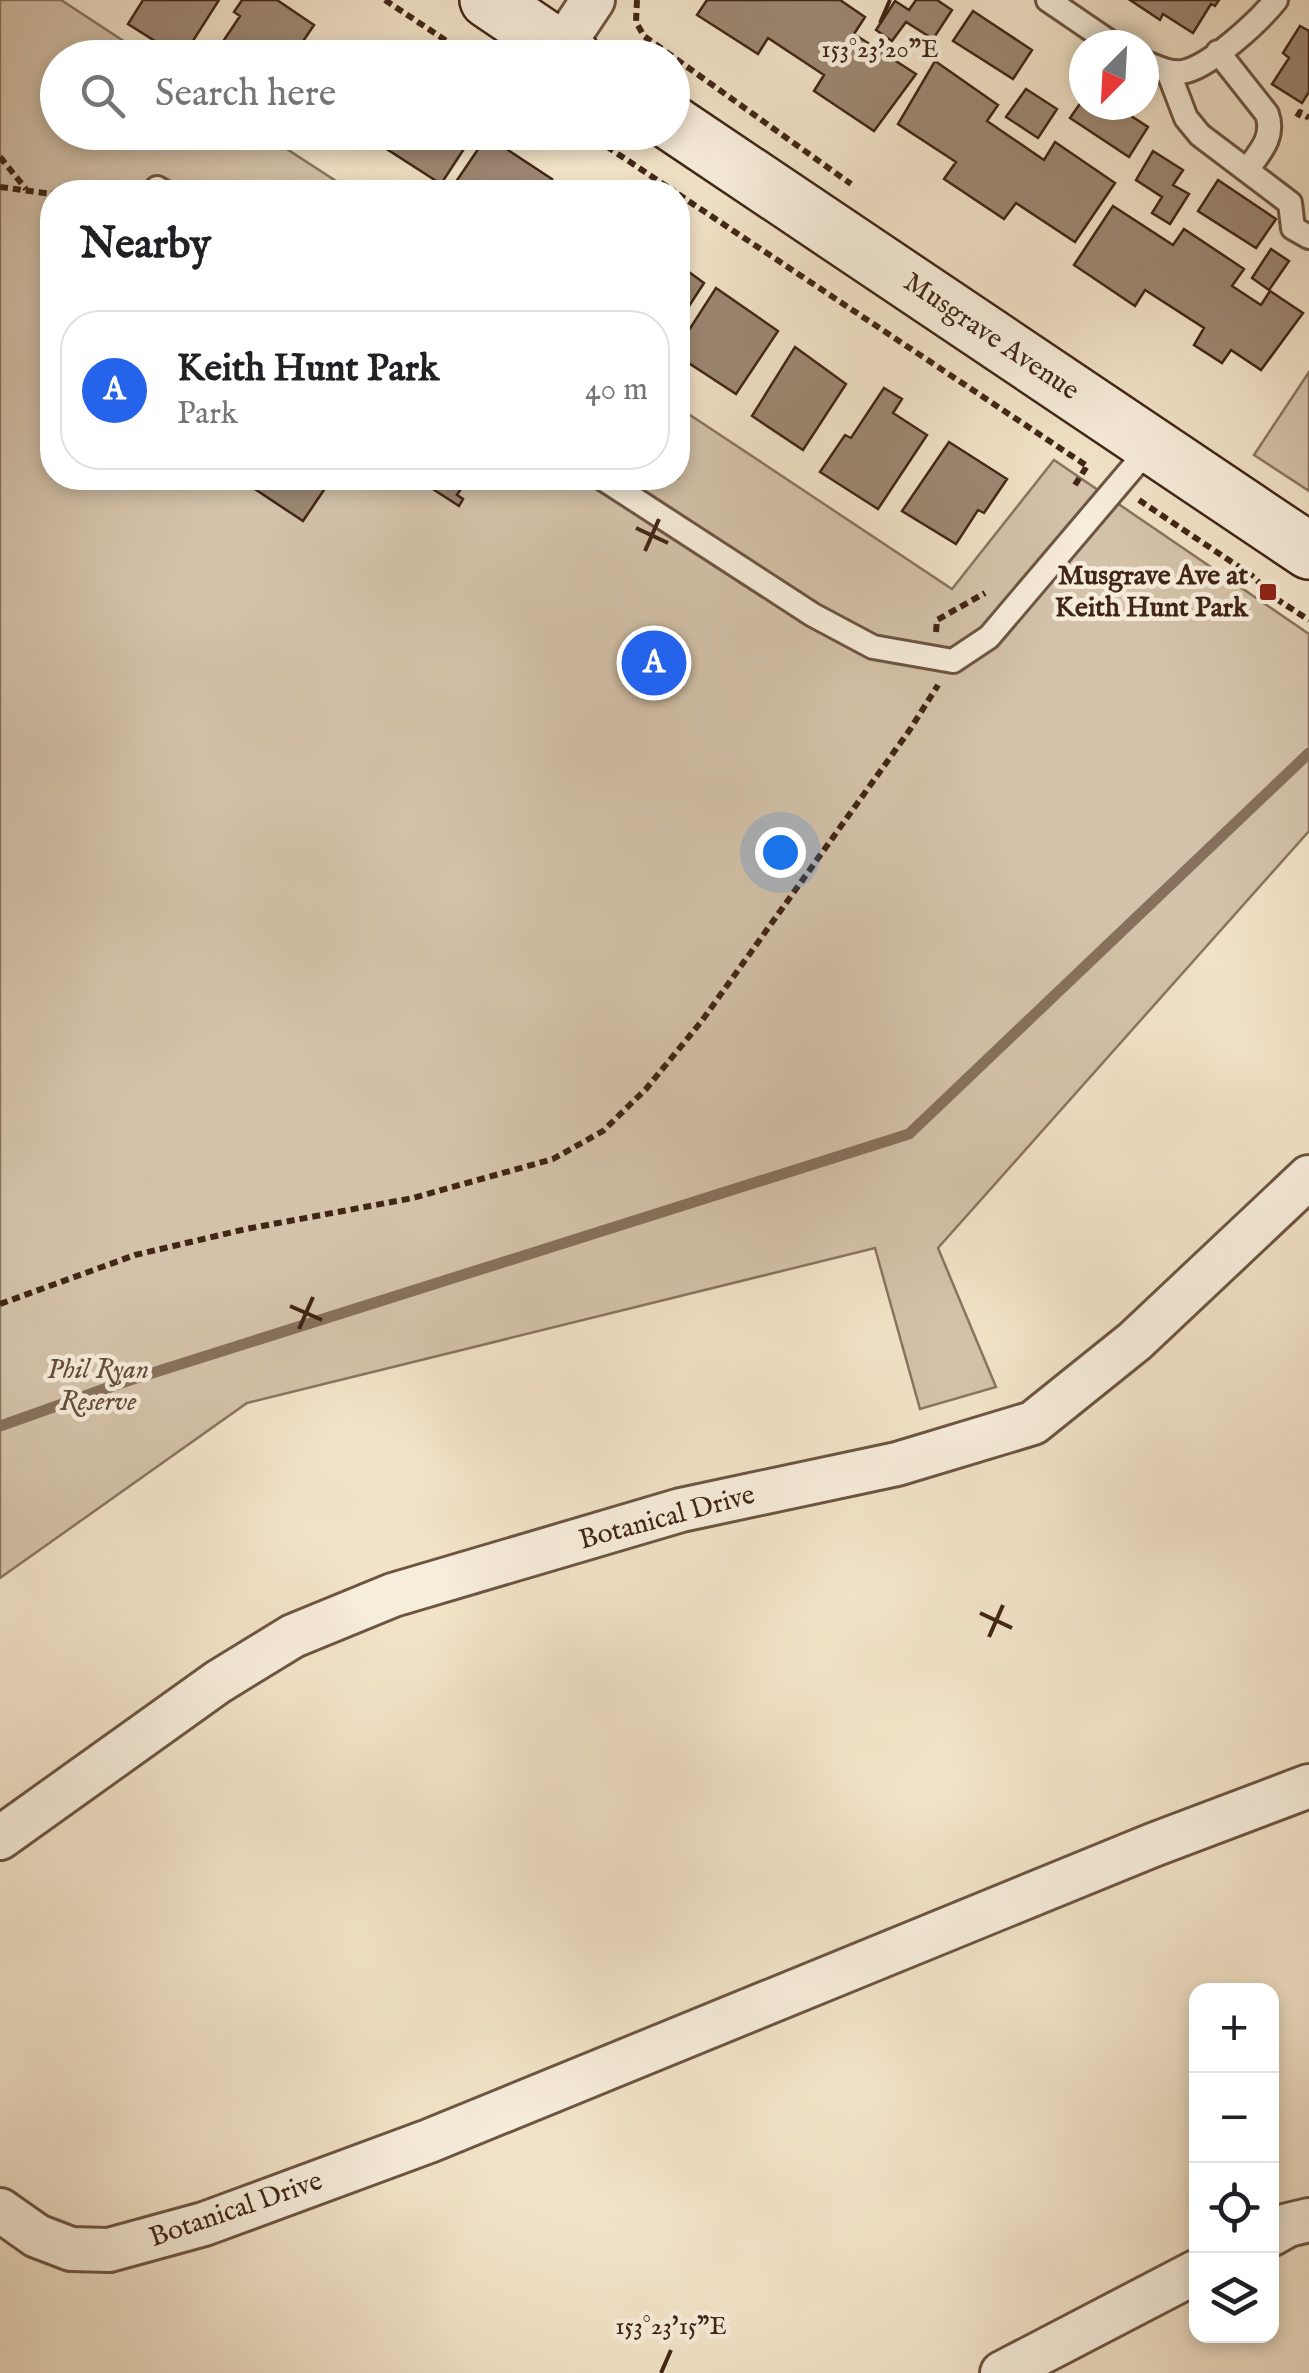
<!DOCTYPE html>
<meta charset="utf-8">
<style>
:root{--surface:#fff;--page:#f6f6f6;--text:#202124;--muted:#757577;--line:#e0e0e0;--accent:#2563eb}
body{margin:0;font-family:"IM FELL English",serif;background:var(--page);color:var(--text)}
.controls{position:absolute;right:30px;bottom:30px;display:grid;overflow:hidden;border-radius:20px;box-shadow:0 5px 15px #0003}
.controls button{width:90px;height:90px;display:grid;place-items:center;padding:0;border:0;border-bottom:2px solid var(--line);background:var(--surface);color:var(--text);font:50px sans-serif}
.compass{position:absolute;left:1069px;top:30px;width:90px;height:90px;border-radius:50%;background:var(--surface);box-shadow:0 5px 15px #0003;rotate:204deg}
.you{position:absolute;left:780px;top:852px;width:35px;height:35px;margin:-25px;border:8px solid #fff;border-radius:50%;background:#1a73e8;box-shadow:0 0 0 15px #1a73e833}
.badge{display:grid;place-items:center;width:65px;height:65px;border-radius:50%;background:var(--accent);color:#fff;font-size:32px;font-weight:700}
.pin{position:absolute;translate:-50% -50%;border:5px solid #fff;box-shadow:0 2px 10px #0006}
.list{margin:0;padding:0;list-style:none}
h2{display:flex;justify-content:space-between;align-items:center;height:130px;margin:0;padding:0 40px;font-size:42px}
h2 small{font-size:32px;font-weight:400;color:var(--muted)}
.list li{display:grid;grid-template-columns:65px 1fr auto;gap:30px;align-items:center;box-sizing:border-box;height:160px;margin:0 20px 20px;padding:0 20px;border:2px solid var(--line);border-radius:40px}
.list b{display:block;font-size:38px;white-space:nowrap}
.list p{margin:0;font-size:32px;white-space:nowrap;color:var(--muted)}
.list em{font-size:32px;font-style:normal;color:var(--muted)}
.icon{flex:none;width:55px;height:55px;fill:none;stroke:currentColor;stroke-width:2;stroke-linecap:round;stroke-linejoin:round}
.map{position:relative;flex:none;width:1309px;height:2373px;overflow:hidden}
.search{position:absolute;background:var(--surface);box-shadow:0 5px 15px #0003;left:40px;top:40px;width:650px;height:110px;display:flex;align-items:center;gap:25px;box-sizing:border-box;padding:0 35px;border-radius:55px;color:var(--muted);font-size:38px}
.panel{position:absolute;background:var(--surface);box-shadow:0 5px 15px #0003;left:40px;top:180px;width:650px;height:310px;border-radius:40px}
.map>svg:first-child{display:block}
.green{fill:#d4c3aa;stroke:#8a7460;stroke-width:2.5}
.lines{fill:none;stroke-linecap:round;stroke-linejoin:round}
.stream{stroke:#87715c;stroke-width:11}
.building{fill:#9d8873;stroke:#412616;stroke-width:2.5}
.service-casing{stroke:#6d5542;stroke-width:28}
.minor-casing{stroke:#6d5542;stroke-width:48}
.secondary-casing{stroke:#412616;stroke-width:60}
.path{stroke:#412616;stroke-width:6;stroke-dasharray:8 5;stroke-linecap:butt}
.service{stroke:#f7eddb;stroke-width:22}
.minor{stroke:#f7eddb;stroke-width:42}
.secondary{stroke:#f7eddb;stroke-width:55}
.ticks{fill:none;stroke:#412616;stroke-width:4}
.poi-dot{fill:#8f2418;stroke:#f7eddb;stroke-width:4}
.labels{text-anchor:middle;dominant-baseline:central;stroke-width:9;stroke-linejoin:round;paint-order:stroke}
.street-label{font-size:28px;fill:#412616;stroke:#f7eddb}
.poi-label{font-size:28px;font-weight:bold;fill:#412616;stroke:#f7eddb;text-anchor:end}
.park-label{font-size:28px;font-style:italic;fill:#664d3b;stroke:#f7eddb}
.ticks-label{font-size:25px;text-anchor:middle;fill:#412616;stroke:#f7eddb;stroke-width:9;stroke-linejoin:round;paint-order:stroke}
</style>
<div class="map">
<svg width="1309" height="2373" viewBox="0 0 1309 2373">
<rect width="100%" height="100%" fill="#f2e3c8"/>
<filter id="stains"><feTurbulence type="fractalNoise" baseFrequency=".002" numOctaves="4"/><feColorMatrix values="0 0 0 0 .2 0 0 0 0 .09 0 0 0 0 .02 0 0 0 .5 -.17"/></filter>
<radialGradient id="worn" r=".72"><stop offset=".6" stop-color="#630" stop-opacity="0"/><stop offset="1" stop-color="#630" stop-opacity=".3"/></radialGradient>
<!-- green -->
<path class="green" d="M0,0H61L148,57L58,58V132L262,133L353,192H52V478H678V407L952,589L1054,460L1309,634V831L938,1248L996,1387L920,1409L875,1248L247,1403L0,1578Z
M1309,372V491L1254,455Z"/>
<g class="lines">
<!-- stream -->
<path class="stream" d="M0,1426L127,1381L909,1134L1309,753"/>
</g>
<!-- building -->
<path class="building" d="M143,0H219L182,58L128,24Z
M242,0H277L314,25L295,53L277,42L267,58H230L218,49L240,16L234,12Z
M707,0H840L865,17L854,34L916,74L874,131L814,91L824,75L768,38L758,54L697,15Z
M916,0H937L952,10L933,39L906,22L892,41L876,30L895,1L909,10Z
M1130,0H1219L1215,6L1211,4L1193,33L1163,14L1160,20Z
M973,11L1032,50L1013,79L953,41Z
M1300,26L1309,31V92L1302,103L1272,84L1289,58L1283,53Z
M935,61L998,105L987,121L1044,160L1055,142L1115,183L1075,242L1016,203L1004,219L944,179L956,162L898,124Z
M1026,89L1057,109L1038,138L1006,117Z
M1084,98V105H1114L1148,127L1129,157L1070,118Z
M370,132H475L441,184L368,137Z
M487,136L552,179L543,192H449Z
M1153,151L1183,170L1173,185L1189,194L1170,224L1152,213L1162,197L1136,180Z
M1218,180L1276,219L1256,248L1198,211Z
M1113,206L1173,245L1184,229L1244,269L1232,286L1261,305L1270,291L1303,313L1261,370L1231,350L1222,363L1194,345L1204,328L1145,290L1135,306L1074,265Z
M1271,249L1289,261L1269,290L1252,278Z
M678,264L704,283L678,323Z
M716,288L778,331L736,394L678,356V347Z
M795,347L846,384L803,450L752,416Z
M884,388L902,399L893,413L927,435L878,509L820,472L845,435L851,438Z
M949,442L1007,479L984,513L978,510L956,544L902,511Z
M238,478H332L303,521Z
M416,478H468L457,495L463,499L459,506Z"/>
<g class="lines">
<defs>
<path id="service" d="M1048,0L1114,45
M1218,52L1267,114C1275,137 1260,152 1247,170
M1144,62C1156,67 1169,74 1182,72C1209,68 1259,21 1276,0
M1168,71L1186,118L1200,135L1290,203L1293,228L1309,237
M157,188L164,192
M602,478L813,615L873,647L953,661L989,637L1152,445"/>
<path id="minor" d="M561,48L593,0
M0,1838L218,1682L293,1636L393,1595L681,1510L897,1464L1033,1423L1135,1341L1309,1177
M0,2210L37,2236L71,2249L109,2250L204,2224L429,2141L1153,1845L1309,1786
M1272,2234L1288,2225L1309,2220
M1002,2373L1196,2272"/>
<path id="secondary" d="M488,0L574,58
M672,123L1309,551"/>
</defs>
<!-- service casing -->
<use href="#service" class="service-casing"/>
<!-- minor casing -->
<use href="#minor" class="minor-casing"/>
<!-- secondary casing -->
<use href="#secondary" class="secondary-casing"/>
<!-- path -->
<path class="path" d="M385,0L472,58
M637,0L636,22L644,36L851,184
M1297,117L1300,112L1309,118
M585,132L675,192
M0,157L26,189
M0,187L52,194
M678,194L1087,466
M1075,485L1087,466
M1139,500L1251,575L1278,600L1309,620
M936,632L937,620L985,593
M0,1304L135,1255L246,1229L413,1198L553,1159L603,1131L646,1089L701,1022L909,731L938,685"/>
<!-- service -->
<use href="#service" class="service"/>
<!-- minor -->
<use href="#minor" class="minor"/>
<!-- secondary -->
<use href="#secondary" class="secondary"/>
</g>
<!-- ticks -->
<path class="ticks" d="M880,23L890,0M636,528L668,543M645,551L659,519M290,1306L322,1320M299,1329L313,1297M980,1613L1012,1628M989,1637L1003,1605M661,2373L671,2350"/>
<!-- markers -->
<rect class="poi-dot" x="1258" y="582" width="20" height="20" rx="5"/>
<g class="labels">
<!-- street labels -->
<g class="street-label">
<text transform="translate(991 337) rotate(34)">Musgrave Avenue</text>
<text transform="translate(667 1518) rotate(-15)">Botanical Drive</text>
<text transform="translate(236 2210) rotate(-19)">Botanical Drive</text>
</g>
<!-- poi labels -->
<g class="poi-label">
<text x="1248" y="576">Musgrave Ave at<tspan x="1248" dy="32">Keith Hunt Park</tspan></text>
</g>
<!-- park labels -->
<g class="park-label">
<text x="98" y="1370">Phil Ryan<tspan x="98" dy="32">Reserve</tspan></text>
</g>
</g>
<g class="ticks-label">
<text x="880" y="57">153°23'20"E</text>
<text x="671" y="2334">153°23'15"E</text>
</g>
<rect width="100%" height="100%" filter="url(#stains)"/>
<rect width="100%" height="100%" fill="url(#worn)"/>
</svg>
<div class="controls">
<button>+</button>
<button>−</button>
<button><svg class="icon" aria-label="locate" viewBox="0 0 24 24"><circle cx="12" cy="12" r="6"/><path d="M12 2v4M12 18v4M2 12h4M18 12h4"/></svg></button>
<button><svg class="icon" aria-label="layers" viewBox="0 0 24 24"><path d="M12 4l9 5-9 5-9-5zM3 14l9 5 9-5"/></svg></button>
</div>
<svg class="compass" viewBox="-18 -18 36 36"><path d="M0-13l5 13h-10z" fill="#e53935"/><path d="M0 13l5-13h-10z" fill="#757577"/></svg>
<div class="you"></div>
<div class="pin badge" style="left:654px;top:663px">A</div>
<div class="search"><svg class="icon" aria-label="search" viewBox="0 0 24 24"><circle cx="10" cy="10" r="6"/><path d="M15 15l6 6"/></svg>Search here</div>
<section class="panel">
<h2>Nearby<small></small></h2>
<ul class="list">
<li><span class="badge">A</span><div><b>Keith Hunt Park</b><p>Park</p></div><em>40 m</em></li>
</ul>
</section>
</div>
